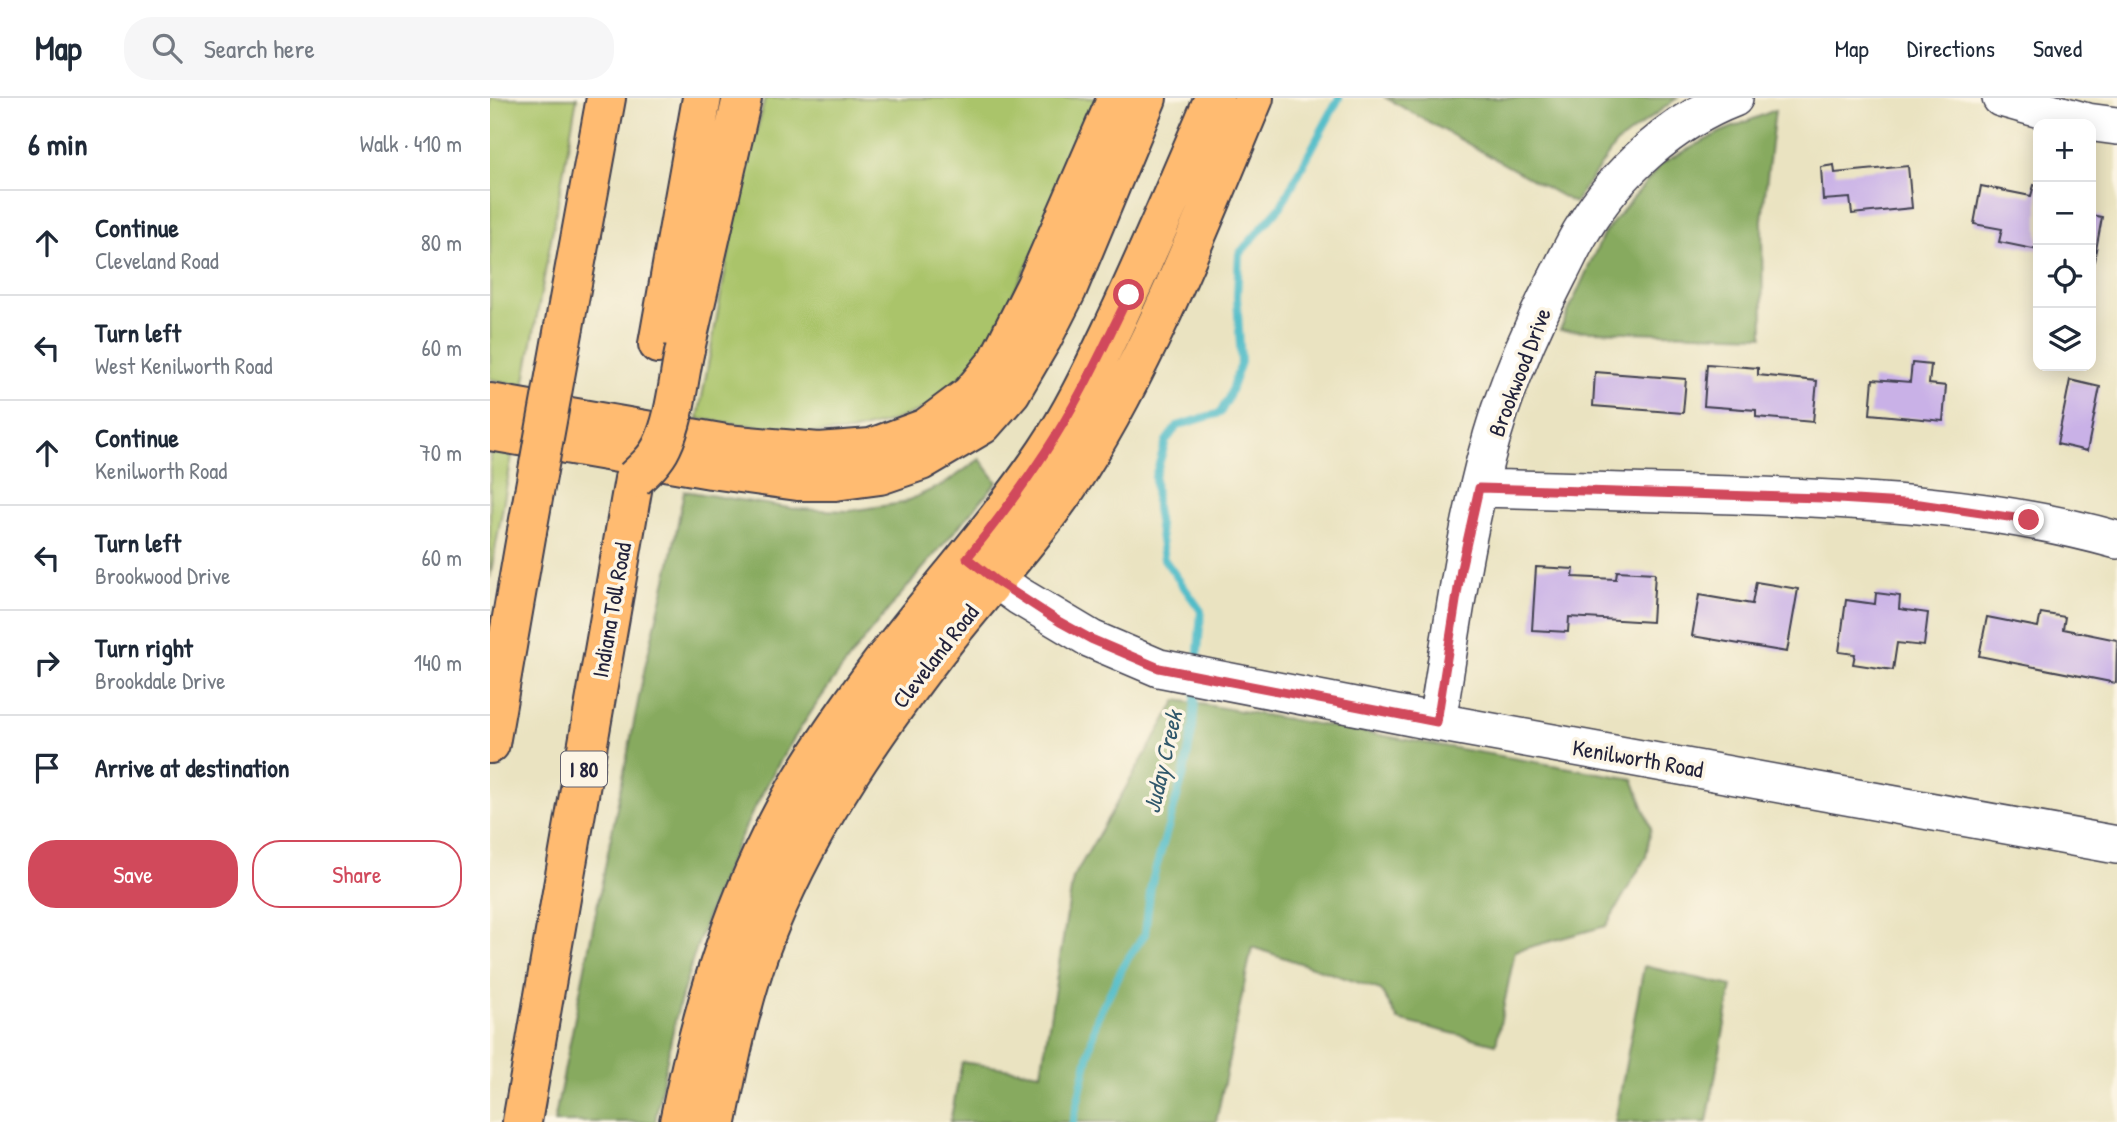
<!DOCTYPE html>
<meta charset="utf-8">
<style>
:root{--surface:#fff;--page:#f6f6f7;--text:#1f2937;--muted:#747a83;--line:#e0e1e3;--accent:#d1495b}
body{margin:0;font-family:"Patrick Hand",sans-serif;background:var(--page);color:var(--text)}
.controls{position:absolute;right:21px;top:21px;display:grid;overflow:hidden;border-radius:14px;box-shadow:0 4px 18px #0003}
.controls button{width:63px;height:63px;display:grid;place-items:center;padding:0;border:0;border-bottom:2px solid var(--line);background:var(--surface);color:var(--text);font:35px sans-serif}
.stop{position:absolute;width:21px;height:21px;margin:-16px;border:5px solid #d1495b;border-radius:50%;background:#fff}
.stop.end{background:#d1495b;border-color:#fff;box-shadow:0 2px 7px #0008}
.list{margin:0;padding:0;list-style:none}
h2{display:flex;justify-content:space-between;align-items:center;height:91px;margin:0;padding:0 28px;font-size:30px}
h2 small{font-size:23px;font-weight:400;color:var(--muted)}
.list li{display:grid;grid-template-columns:46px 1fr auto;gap:21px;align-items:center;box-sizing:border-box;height:105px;padding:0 28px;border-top:2px solid var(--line)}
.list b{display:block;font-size:26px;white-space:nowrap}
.list p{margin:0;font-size:23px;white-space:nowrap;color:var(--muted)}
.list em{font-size:23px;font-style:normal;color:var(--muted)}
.actions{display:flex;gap:14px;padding:21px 28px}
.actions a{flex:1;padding:16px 0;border:2px solid var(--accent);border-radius:28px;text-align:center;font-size:24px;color:var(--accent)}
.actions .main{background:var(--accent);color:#fff}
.icon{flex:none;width:38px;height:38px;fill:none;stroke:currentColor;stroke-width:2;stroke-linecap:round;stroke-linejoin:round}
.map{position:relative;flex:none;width:1627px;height:1024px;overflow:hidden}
header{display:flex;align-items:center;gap:42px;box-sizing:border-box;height:98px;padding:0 35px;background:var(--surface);border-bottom:2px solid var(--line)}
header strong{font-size:33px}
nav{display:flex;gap:38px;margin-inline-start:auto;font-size:24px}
.search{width:490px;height:63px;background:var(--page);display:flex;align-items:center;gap:18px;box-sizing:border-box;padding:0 24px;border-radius:28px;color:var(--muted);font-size:26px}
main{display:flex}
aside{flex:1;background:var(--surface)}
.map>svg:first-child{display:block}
.green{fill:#aac46a;stroke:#667352;stroke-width:2}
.forest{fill:#87aa5e;stroke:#54664c;stroke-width:2}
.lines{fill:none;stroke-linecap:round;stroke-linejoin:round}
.stream{stroke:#4ebbc8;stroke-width:8}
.building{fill:#c9b1e7}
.minor-casing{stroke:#403f4f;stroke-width:40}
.major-casing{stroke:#403f4f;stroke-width:42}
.highway-casing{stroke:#403f4f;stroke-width:42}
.minor{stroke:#fff;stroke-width:37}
.major{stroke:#ffbb71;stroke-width:38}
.highway{stroke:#ffbb71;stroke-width:38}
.highway-bridge-casing{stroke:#403f4f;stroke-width:42;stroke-linecap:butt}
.highway-bridge{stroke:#ffbb71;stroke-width:38}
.route{stroke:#d1495b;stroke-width:9}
.labels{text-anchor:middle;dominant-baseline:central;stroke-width:7;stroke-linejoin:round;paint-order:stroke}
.shield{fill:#fcf5e5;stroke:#63616e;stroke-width:2}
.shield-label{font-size:21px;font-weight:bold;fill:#22223b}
.street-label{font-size:23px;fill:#22223b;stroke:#fcf5e5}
.water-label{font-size:24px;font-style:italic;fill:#31586c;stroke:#fcf5e5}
</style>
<header>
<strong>Map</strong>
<div class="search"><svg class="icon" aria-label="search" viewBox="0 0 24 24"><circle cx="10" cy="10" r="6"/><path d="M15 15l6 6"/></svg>Search here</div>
<nav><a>Map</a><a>Directions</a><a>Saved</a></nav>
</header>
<main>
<aside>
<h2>6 min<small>Walk · 410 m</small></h2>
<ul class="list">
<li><svg class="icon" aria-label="ahead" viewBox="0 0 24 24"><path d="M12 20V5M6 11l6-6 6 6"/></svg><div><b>Continue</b><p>Cleveland Road</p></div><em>80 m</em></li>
<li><svg class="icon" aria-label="left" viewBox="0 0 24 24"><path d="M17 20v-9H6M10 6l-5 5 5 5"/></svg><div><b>Turn left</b><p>West Kenilworth Road</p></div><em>60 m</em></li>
<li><svg class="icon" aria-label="ahead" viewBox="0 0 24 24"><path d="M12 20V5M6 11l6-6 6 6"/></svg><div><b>Continue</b><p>Kenilworth Road</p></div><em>70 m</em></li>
<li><svg class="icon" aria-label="left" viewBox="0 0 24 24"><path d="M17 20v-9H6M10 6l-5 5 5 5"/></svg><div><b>Turn left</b><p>Brookwood Drive</p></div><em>60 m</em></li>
<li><svg class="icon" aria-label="right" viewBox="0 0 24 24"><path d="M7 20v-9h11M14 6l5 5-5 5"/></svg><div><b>Turn right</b><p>Brookdale Drive</p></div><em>140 m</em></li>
<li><svg class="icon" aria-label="arrive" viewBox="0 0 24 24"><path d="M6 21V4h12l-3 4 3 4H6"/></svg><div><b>Arrive at destination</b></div></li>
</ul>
<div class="actions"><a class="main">Save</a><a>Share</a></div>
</aside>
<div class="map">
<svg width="1627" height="1024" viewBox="0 0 1627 1024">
<rect width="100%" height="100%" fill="#fcf5e5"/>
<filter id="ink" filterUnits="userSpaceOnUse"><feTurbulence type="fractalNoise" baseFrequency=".0143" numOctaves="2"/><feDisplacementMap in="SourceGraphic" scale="14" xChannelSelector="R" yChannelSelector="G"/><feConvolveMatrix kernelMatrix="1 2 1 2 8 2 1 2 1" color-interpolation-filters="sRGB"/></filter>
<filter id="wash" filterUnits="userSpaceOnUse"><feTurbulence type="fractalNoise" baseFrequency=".00686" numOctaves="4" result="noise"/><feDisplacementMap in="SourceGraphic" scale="28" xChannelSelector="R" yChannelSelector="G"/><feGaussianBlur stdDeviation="1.57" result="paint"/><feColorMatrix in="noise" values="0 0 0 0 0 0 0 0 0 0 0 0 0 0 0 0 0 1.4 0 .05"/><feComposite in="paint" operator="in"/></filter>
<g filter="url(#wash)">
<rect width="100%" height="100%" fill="#eae3c1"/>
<!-- green -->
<path class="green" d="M0,0H87L34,288L0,281Z
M275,0H610L555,132L503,235L485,264L457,292L435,310L399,324L360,334L319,335L208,321L245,121Z
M0,353L22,358L0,480Z"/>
<!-- forest -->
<path class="forest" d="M896,0H1187L1126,46L1084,105Z
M1285,12L1272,122L1273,238L1070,232L1114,135L1172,65L1231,34Z
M490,361L507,384C424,482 334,578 274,692C238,759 210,832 190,904C179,943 173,984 165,1024H64L155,569L181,461L194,393L306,411L359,413L413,405L456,385Z
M687,602L1143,681L1161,730L1156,759L1116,828L1025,853L1006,946L908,922L891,892L762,849L726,1024H460L472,964L551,975L583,780Z
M1154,868L1242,888L1217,1024H1125Z"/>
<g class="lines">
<!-- stream -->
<path class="stream" d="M707,567L711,513L674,461L666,410L665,379L676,343L687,328L730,315L738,301L751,264L747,199L749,156L791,108L849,0
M583,1024L607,920L636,863L655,836L661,787L694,675L703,629L706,587"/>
</g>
<g id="blocks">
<!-- building -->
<path class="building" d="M1344,67L1345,75L1418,68L1422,110L1362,116L1360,100L1333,102L1331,69Z
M1544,87L1548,88V152L1509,144L1512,131L1484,126L1491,88L1541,98Z
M1601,117L1612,119L1604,163L1601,162Z
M1422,265L1441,267L1439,286L1456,288L1453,323L1380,316L1383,281L1420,284Z
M1217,266L1268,270V277L1327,283L1323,324L1266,319V312L1214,308Z
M1105,274L1196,281L1193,315L1103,308Z
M1580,282L1610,289L1597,353L1567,346Z
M1046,469L1084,471L1083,479L1126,481L1127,473L1165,475L1162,524L1079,519L1078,534L1042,532Z
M1266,484L1308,491L1297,554L1202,538L1209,497L1262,506Z
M1386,495L1410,498L1409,511L1438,515L1434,548L1407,545L1403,572L1363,566L1365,556L1349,554L1356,502L1385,506Z
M1551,515L1575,519L1573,531L1627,542L1626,585L1489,558L1497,519L1548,529Z"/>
</g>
</g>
<g filter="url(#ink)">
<use href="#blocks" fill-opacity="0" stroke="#403f4f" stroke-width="2"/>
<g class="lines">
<defs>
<path id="minor" d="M1511,0L1597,24L1627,28
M989,390C1074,392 1159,395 1244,397C1373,401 1502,407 1627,442
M480,463L529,498L601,541L669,570L947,624L1627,747
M947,624C964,520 977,413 1010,312C1026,266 1046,220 1069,176C1077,161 1084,144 1094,129C1128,73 1182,24 1244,0"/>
<path id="major" d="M189,1024C210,921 239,818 288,724C314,673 349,623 383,577C439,501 503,433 556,354C583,314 604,269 625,225C660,151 692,75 724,0
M227,1024C240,958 254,888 280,826C323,721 389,626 459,537C503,482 551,431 589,371C661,257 712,124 764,0"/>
<path id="highway" d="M74,229L116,0
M168,246L212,0
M195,251L252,0
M0,305L236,346L329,354L381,350L436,330L480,297L508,263L545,189L627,0
M0,333L221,371L308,383H345L390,377L431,363L492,327L521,294L552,241L577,192L657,0
M0,646L37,433
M32,1024L144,381"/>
</defs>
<!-- minor casing -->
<use href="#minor" class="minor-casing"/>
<!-- major casing -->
<use href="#major" class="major-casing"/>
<!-- highway casing -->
<use href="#highway" class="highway-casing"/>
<!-- minor -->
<use href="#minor" class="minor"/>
<!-- major -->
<use href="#major" class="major"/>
<!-- highway -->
<use href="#highway" class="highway"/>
<defs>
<path id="highway-bridge" d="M144,381C155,371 166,361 172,348C186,319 188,282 195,251
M37,433L74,229"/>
</defs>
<!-- highway-bridge casing -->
<use href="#highway-bridge" class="highway-bridge-casing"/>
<!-- highway-bridge -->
<use href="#highway-bridge" class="highway-bridge"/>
</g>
</g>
<g class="lines" filter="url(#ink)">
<!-- route -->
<path class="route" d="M639,197C613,250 589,303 556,353C532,390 505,426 477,460L505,482L570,524L601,541L669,570L947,624L971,471L989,390L1332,400L1430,406L1539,422"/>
</g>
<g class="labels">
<!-- shield labels -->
<rect class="shield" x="71" y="653.5" width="46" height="35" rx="5"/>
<g class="shield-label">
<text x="94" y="671">I 80</text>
</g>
<!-- street labels -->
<g class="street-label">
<text transform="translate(1029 274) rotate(-69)">Brookwood Drive</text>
<text transform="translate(121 512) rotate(-80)">Indiana Toll Road</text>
<text transform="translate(445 558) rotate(-52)">Cleveland Road</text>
<text transform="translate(1148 660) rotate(10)">Kenilworth Road</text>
</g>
<!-- water labels -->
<g class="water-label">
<text transform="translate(672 664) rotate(-77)">Juday Creek</text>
</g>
</g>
</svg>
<div class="controls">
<button>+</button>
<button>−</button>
<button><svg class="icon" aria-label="locate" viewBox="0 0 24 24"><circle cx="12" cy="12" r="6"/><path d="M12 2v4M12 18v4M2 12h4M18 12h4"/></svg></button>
<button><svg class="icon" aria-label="layers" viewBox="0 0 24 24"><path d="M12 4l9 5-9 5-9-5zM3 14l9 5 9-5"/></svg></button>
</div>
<div class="stop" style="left:639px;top:197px"></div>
<div class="stop end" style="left:1539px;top:422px"></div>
</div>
</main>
